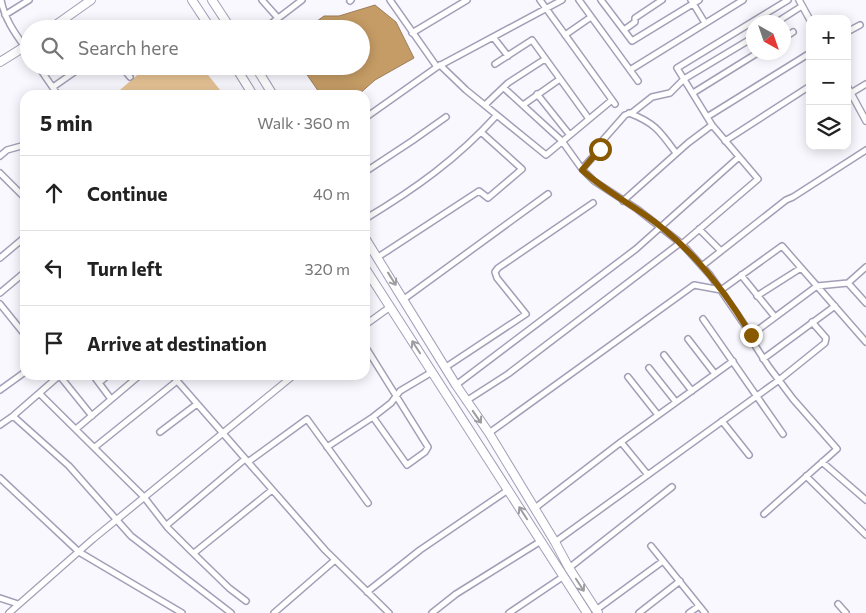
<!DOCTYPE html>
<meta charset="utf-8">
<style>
:root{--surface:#fff;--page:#f6f6f6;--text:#222;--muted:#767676;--line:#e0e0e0}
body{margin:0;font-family:Commissioner,sans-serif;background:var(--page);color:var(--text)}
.controls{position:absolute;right:15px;top:15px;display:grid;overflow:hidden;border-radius:10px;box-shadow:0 2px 12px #0003}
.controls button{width:45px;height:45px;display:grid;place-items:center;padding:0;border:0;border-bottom:1px solid var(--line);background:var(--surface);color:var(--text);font:25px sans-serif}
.compass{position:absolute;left:746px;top:15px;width:45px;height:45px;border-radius:50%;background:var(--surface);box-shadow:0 2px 12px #0003;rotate:140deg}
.stop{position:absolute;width:15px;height:15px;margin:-11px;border:4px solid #885900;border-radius:50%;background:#fff}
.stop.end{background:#885900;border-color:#fff;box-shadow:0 1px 5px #0008}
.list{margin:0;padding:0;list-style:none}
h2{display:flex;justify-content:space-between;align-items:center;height:65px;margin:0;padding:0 20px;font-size:21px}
h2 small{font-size:16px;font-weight:400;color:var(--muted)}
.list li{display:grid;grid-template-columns:32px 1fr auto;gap:15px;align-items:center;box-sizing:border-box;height:75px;padding:0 20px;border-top:1px solid var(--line)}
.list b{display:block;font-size:19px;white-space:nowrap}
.list em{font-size:16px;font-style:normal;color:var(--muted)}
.icon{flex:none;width:28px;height:28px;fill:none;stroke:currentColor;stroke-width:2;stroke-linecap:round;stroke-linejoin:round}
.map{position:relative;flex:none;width:866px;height:613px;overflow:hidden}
.search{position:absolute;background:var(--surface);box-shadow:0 2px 12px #0003;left:20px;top:20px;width:350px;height:55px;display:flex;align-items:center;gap:12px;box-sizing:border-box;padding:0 18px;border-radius:28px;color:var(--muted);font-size:19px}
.panel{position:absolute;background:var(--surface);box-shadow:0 2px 12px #0003;left:20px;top:90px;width:350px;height:290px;border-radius:15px}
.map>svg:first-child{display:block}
.green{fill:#e6c395}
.water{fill:#c59c65;stroke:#9c7e5b}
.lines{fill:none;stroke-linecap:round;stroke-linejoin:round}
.minor-casing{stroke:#a49eb7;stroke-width:8}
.tertiary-casing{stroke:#a49eb7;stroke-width:8}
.primary-casing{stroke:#a49eb7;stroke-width:10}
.minor{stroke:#fff;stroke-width:5}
.tertiary{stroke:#fff;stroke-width:5.5}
.primary{stroke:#fff;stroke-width:8}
.oneway{stroke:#9d9ca1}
.route{stroke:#885900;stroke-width:6}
</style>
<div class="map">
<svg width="866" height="613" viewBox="0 0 866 613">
<rect width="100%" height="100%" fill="#f9f8fe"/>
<!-- green -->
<path class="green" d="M148,66H201L224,95H114Z"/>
<!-- water -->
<path class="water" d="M375,5L396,22L414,58L375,80L358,95H321L301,66H361V29H306L324,16H339Z"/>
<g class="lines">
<defs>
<path id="minor" d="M1,0C5,21 17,36 29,53
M262,0L278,18
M540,0L615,104
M579,0L630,70L743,0
M601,0L632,41L699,0
M691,0L705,23
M350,1L351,0
M5,15L29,0
M777,22L802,6
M264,29L302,0
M624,30L635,22V18L662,0
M847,32L860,25
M412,33L467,0
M565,35L591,17
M493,37L508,56
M784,38L793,32
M495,64L532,40L589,119
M440,65L466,90L546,155L612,100
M38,66L58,95
M121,66L130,77
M439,66L562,0
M630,70L638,81
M53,87L83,66
M504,88L562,141L582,169L594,181L637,209L682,244L710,275L722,292L750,333L756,347L769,367L793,399L837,449L764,514
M693,93L759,52
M851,93L866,84
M537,94L569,134
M485,105L508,83L545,59
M523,105L560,79
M629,113C655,123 660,131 676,153
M707,117L810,53
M365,118L437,67L390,0
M725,141L810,86
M0,156L7,150L25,145
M582,169L600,149L603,140L625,115L633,112L652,97L670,93L684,79L754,37
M365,172L412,141L446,117
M0,173L25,198
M623,201L688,143L712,125
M365,219C415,189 457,159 496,116
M699,229L721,251
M682,244L758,179L712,125L677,68L788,0
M378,257L479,191L488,198L522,169L481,132
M0,258L25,237
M702,266L786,200L793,197L866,150
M741,275L775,317
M848,283L866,303
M0,293L25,272
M757,296L801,268
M404,299L548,194
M0,304L25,335
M703,319L783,434
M751,335L817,286L866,342
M688,339L715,374
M365,346L428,447L425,452L407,465L373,417
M664,355L692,391
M763,359L835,306
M446,367L526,314L497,278L495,272L498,268L593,203
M649,368L676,402
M59,375L92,416
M93,375L111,399
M172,375L325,550L389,613
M628,377L658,415
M100,382L108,375
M456,385L636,249L739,157
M0,390L25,372
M40,394L144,497L168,528L191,551L229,588L246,601
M466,401L508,374L680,243
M13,416L60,375
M722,421L749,455
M0,425L13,416L69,466L131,536L231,613
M76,429L140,375
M160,432L197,404
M489,433L694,285L721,290L782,246L817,286L848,283L866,267
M621,442L648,475
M95,447L177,381
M327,447L373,417L391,403L400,391L432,372
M248,462L307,419L368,503
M822,462L866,500
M806,476L866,535
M0,478L79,552L182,613
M535,508L621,442L733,361
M168,524L245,459
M555,542L779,380L825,343L826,338L812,322
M651,546L705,613
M194,553L272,490
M569,568L672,487
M367,592L420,550L508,490
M0,598L18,604
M838,604L846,613
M596,610L663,561
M274,613L335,560
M432,613L456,594L541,541
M509,613L564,576
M639,613L680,581
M689,613L699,606"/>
<path id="tertiary" d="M799,0L810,20
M847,86L866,121
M365,325L390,307
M9,613L93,539L294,375"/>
<path id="primary" d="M192,0L211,29
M212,0L231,29
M50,29L91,0
M0,62L29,44
M235,66L253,95
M255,66L273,95
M365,238L456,385L489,433L555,542L569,568L598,613
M365,268L587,613"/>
</defs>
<!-- minor casing -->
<use href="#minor" class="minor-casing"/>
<!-- tertiary casing -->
<use href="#tertiary" class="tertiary-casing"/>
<!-- primary casing -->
<use href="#primary" class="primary-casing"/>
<!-- minor -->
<use href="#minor" class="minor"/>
<!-- tertiary -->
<use href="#tertiary" class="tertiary"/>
<!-- primary -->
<use href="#primary" class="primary"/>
</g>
<!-- one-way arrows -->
<defs><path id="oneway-shaft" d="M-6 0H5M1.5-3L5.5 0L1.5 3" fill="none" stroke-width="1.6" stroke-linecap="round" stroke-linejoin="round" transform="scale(1.25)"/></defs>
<g class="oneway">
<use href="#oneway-shaft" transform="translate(392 279) rotate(58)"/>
<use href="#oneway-shaft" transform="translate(416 347) rotate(-123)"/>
<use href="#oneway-shaft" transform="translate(477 417) rotate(55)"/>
<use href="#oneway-shaft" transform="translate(523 513) rotate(-123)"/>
<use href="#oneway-shaft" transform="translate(580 585) rotate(57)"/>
</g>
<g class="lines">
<!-- route -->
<path class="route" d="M600,149L582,170C606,192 635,206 660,226C698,256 727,294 751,335"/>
</g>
</svg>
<div class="controls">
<button>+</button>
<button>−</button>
<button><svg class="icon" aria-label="layers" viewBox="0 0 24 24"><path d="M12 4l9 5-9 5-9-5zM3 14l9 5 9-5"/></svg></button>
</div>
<svg class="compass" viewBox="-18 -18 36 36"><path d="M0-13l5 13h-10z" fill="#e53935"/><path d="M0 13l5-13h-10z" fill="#767676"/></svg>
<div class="stop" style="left:600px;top:149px"></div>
<div class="stop end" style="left:751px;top:335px"></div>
<div class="search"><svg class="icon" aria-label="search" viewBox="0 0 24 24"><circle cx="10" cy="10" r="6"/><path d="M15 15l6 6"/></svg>Search here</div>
<section class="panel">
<h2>5 min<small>Walk · 360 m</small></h2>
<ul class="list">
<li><svg class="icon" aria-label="ahead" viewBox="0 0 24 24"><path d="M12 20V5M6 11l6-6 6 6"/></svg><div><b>Continue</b></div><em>40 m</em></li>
<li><svg class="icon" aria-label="left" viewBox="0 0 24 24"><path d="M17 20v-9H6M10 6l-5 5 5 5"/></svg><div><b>Turn left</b></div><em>320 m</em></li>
<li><svg class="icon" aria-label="arrive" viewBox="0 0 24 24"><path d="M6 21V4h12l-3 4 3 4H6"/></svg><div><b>Arrive at destination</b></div></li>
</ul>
</section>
</div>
